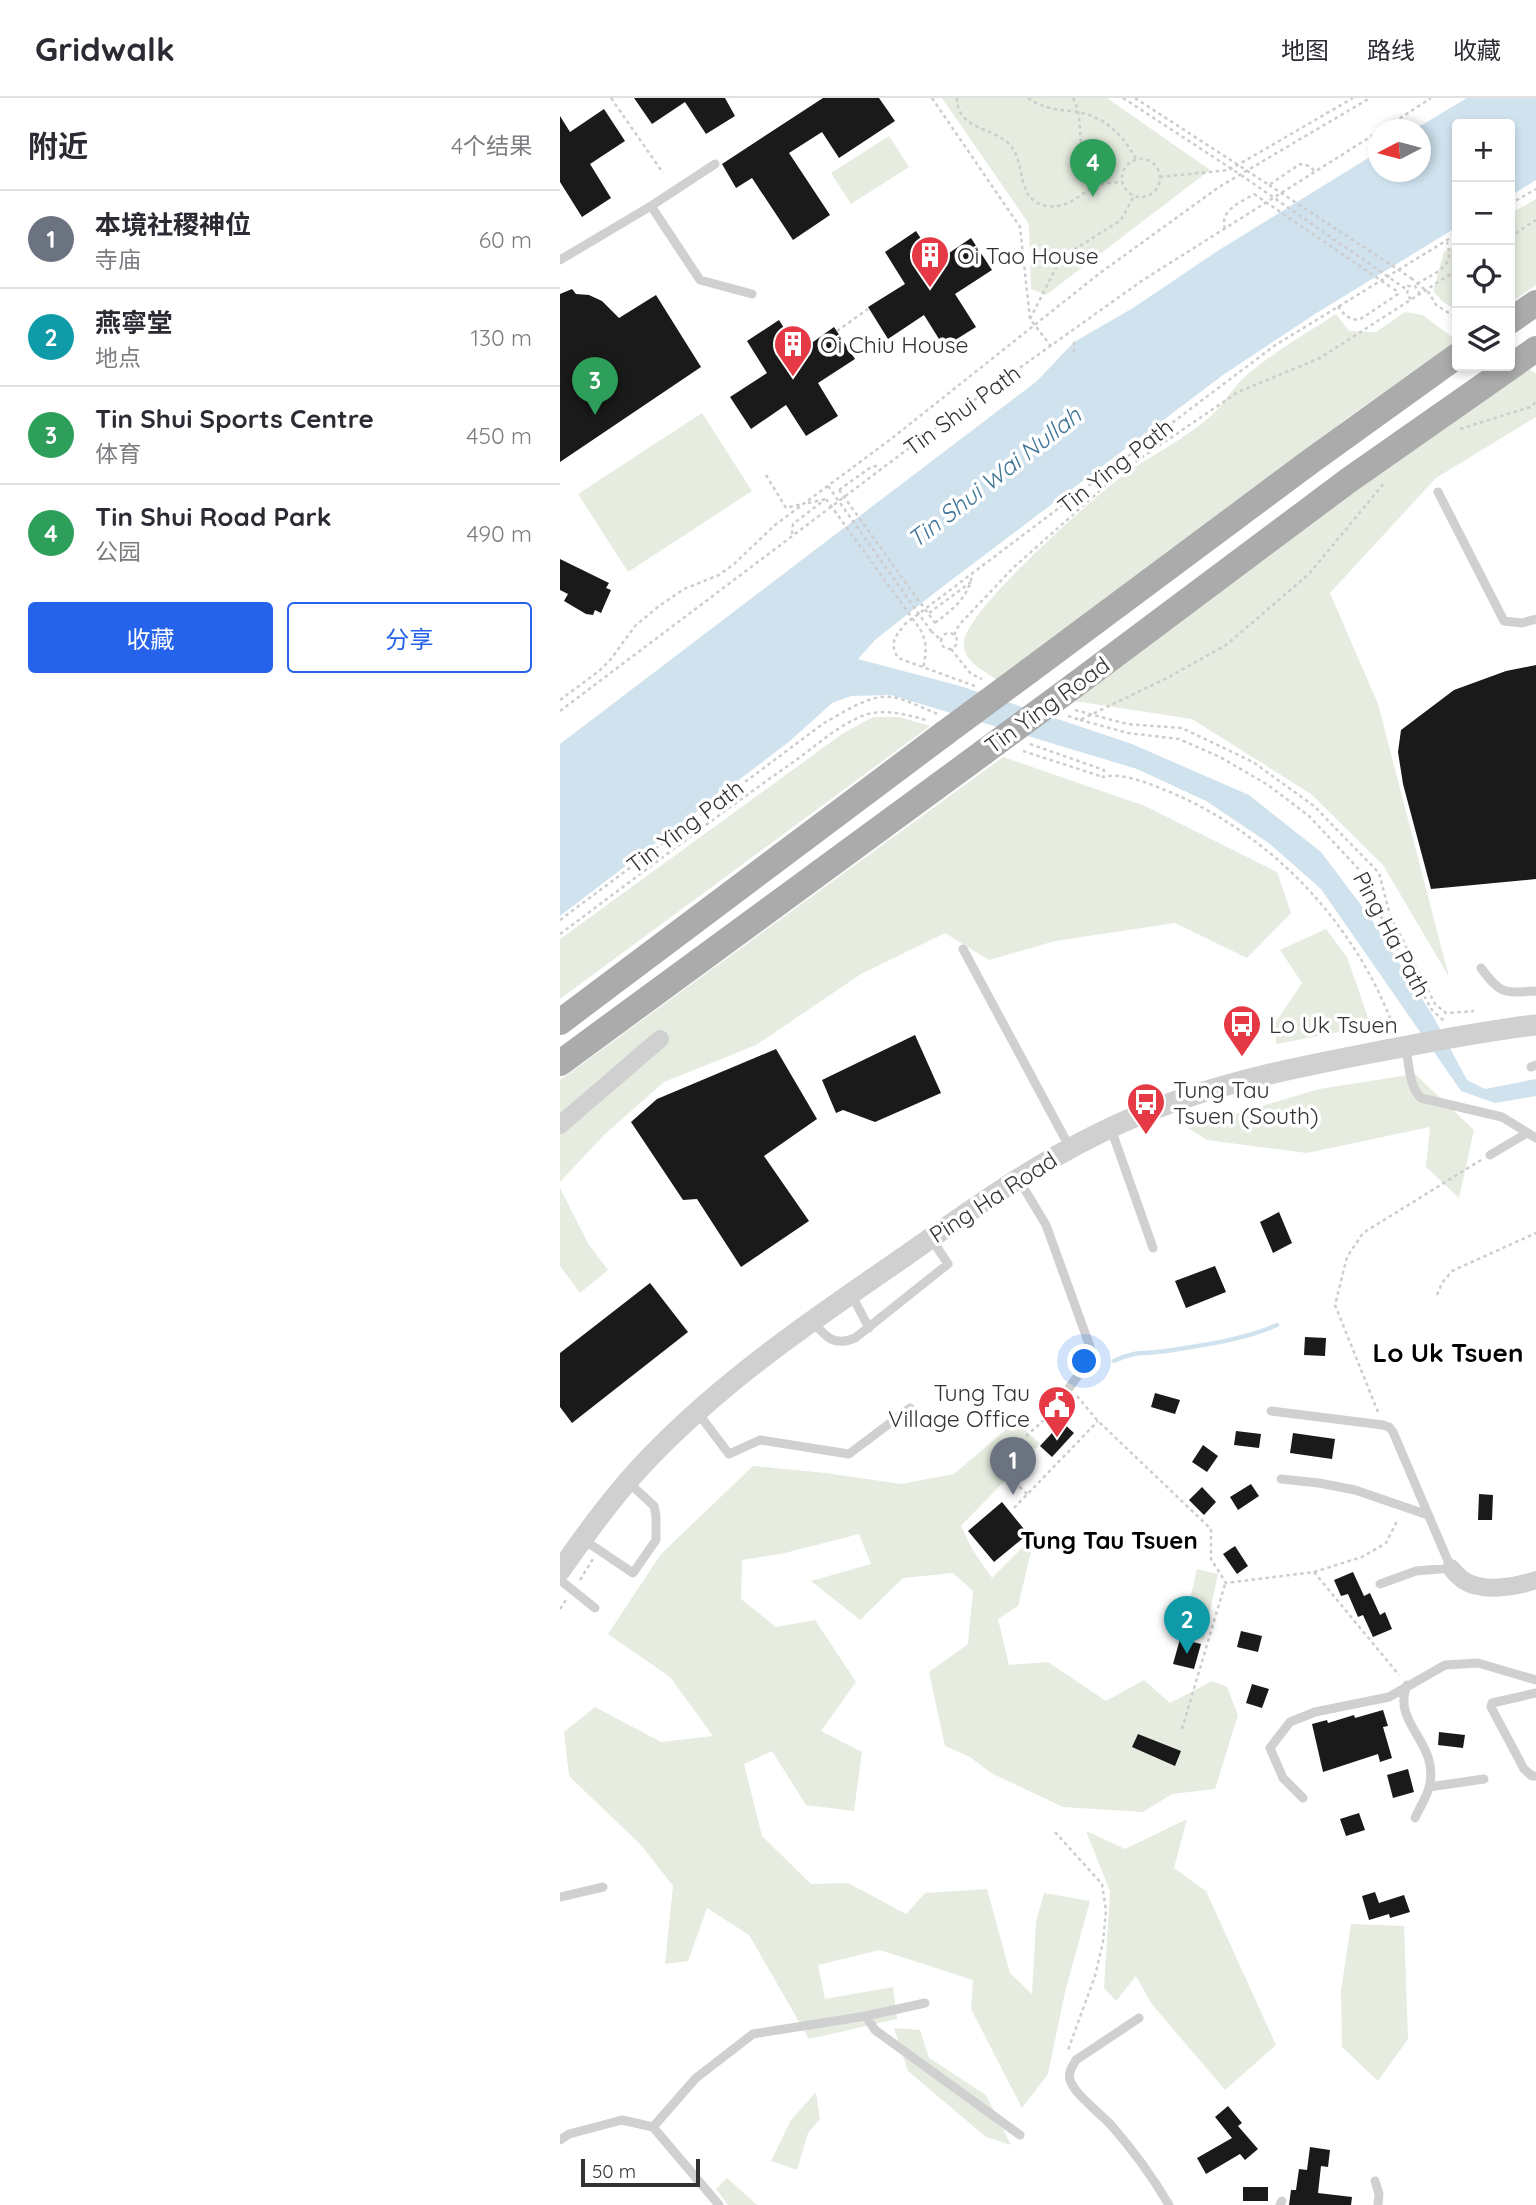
<!DOCTYPE html>
<html lang="zh">
<meta charset="utf-8">
<style>
:root{--surface:#fff;--page:#f7f7f7;--text:#2b2b33;--muted:#7c7c81;--line:#e1e1e2;--accent:#2563eb}
body{margin:0;font-family:Quicksand,"Noto Sans SC",sans-serif;background:var(--page);color:var(--text)}
.controls{position:absolute;right:21px;top:21px;display:grid;overflow:hidden;border-radius:7px;box-shadow:0 4px 10px #0003}
.controls button{width:63px;height:63px;display:grid;place-items:center;padding:0;border:0;border-bottom:2px solid var(--line);background:var(--surface);color:var(--text);font:35px sans-serif}
.compass{position:absolute;left:808px;top:21px;width:63px;height:63px;border-radius:50%;background:var(--surface);box-shadow:0 4px 10px #0003;rotate:264deg}
.scale{position:absolute;left:21px;bottom:18px;width:119px;box-sizing:border-box;padding-left:7px;border:4px solid #333;border-top:0;font-size:19px;line-height:24px;white-space:nowrap;color:#333;-webkit-text-stroke:5px #fff;paint-order:stroke}
.you{position:absolute;left:525px;top:1264px;width:24px;height:24px;margin:-18px;border:5px solid #fff;border-radius:50%;background:#1a73e8;box-shadow:0 0 0 10px #1a73e833}
.badge{display:grid;place-items:center;width:46px;height:46px;border-radius:50%;background:var(--accent);color:#fff;font-size:23px;font-weight:700}
.pin{position:absolute;translate:-50% -58px;filter:drop-shadow(0 2px 4px #0008)}
.pin::after{content:'';position:absolute;top:37px;width:24px;height:21px;background:inherit;clip-path:polygon(0 0,100% 0,50% 100%)}
.list{margin:0;padding:0;list-style:none}
h2{display:flex;justify-content:space-between;align-items:center;height:91px;margin:0;padding:0 28px;font-size:30px}
h2 small{font-size:23px;font-weight:400;color:var(--muted)}
.list li{display:grid;grid-template-columns:46px 1fr auto;gap:21px;align-items:center;box-sizing:border-box;height:98px;padding:0 28px;border-top:2px solid var(--line)}
.list b{display:block;font-size:26px;white-space:nowrap}
.list p{margin:0;font-size:23px;white-space:nowrap;color:var(--muted)}
.list em{font-size:23px;font-style:normal;color:var(--muted)}
.actions{display:flex;gap:14px;padding:21px 28px}
.actions a{flex:1;padding:16px 0;border:2px solid var(--accent);border-radius:7px;text-align:center;font-size:24px;color:var(--accent)}
.actions .main{background:var(--accent);color:#fff}
.icon{flex:none;width:38px;height:38px;fill:none;stroke:currentColor;stroke-width:2;stroke-linecap:round;stroke-linejoin:round}
.map{position:relative;flex:none;width:976px;height:2107px;overflow:hidden}
header{display:flex;align-items:center;gap:42px;box-sizing:border-box;height:98px;padding:0 35px;background:var(--surface);border-bottom:2px solid var(--line)}
header strong{font-size:33px}
nav{display:flex;gap:38px;margin-inline-start:auto;font-size:24px}
main{display:flex}
aside{flex:1;background:var(--surface)}
.map>svg:first-child{display:block}
.green{fill:#e6ecdf}
.water{fill:#cfe2ee}
.lines{fill:none;stroke-linecap:round;stroke-linejoin:round}
.stream{stroke:#cfe2ee;stroke-width:4.5}
.building{fill:#1a1a1a}
.path{stroke:#cdcdcd;stroke-width:2.5;stroke-dasharray:3.5 3.5;stroke-linecap:butt}
.service{stroke:#d0d0d0;stroke-width:9}
.minor{stroke:#d0d0d0;stroke-width:18}
.tertiary{stroke:#d0d0d0;stroke-width:21}
.primary{stroke:#ababab;stroke-width:26}
.path-bridge{stroke:#cdcdcd;stroke-width:2.5;stroke-dasharray:3.5 3.5;stroke-linecap:butt}
.primary-bridge{stroke:#ababab;stroke-width:26}
.labels{text-anchor:middle;dominant-baseline:central;stroke-width:7;stroke-linejoin:round;paint-order:stroke}
.poi-label{font-size:23px;fill:#333;stroke:#fff;text-anchor:start}
.street-label{font-size:23px;fill:#333;stroke:#fff}
.water-label{font-size:24px;font-style:italic;fill:#3f7597;stroke:#fff}
.neighbourhood-label{font-size:24px;font-weight:bold;fill:#000;stroke:#fff}
.quarter-label{font-size:26px;font-weight:bold;fill:#000;stroke:#fff}
</style>
<header>
<strong>Gridwalk</strong>
<nav><a>地图</a><a>路线</a><a>收藏</a></nav>
</header>
<main>
<aside>
<h2>附近<small>4个结果</small></h2>
<ul class="list">
<li><span class="badge" style="background:#6b7280">1</span><div><b>本境社稷神位</b><p>寺庙</p></div><em>60 m</em></li>
<li><span class="badge" style="background:#0f9aa8">2</span><div><b>燕寧堂</b><p>地点</p></div><em>130 m</em></li>
<li><span class="badge" style="background:#2e9e5b">3</span><div><b>Tin Shui Sports Centre</b><p>体育</p></div><em>450 m</em></li>
<li><span class="badge" style="background:#2e9e5b">4</span><div><b>Tin Shui Road Park</b><p>公园</p></div><em>490 m</em></li>
</ul>
<div class="actions"><a class="main">收藏</a><a>分享</a></div>
</aside>
<div class="map">
<svg width="976" height="2107" viewBox="0 0 976 2107">
<rect width="100%" height="100%" fill="#fff"/>
<!-- green -->
<path class="green" d="M382,0H547L650,72L486,197L471,191L469,126Z
M329,38L349,69L291,106L271,75Z
M976,101V187L950,205V116Z
M897,147V212L883,204L873,193L884,154Z
M845,214L863,217L897,243L786,321L437,582C423,572 402,563 404,544C407,511 531,402 561,379C588,359 619,344 645,323C662,310 672,289 688,276C715,253 747,235 776,216L789,233L816,234Z
M968,270L976,276V319L876,380L770,495L818,606L889,879L823,767L751,696L632,621L514,603L833,362Z
M142,315L192,393L68,474L18,396Z
M313,619H339L370,628L0,901V841L282,636Z
M443,659L585,708L717,774L731,815L687,860L615,825L495,843L429,862L385,835L301,876L196,947L104,984L45,1036L0,1084V982Z
M766,831L787,859L811,928L716,946L715,925L742,885L720,852Z
M855,976L914,1032L899,1100L866,1069L870,1029L747,1055L647,1042L628,1030L759,991Z
M0,1090L29,1147L48,1172L20,1195L0,1168Z
M456,1323L480,1346L401,1428L412,1451L432,1480L475,1437L458,1508L438,1521L449,1567L488,1564L546,1603L584,1582L610,1605L652,1583L667,1589L678,1617L655,1691L612,1696L583,1714L503,1709L431,1675L410,1659L385,1648L369,1574L408,1546L413,1493L393,1475L343,1480L300,1522L251,1483L311,1466L299,1436L225,1455L182,1462L181,1501L216,1529L255,1522L296,1584L261,1633L302,1654L294,1713L246,1707L212,1653L184,1666L202,1738L251,1786L288,1785L346,1816L365,1795L427,1791L450,1875L472,1896L476,1824L484,1795L530,1803L505,1894L488,1976L462,2010L411,1911L413,1882L320,1852L258,1867L265,1901L333,1889L337,1921L249,1941L189,1837L147,1810L128,1863L105,1866L113,1788L82,1748L9,1678L4,1634L35,1609L101,1644L153,1638L110,1579L48,1536L101,1456L193,1368L266,1375L341,1386L394,1376Z
M637,1471L658,1476L644,1541L622,1536Z
M627,1721L614,1770L646,1793L716,1947L665,1992L591,1905L576,1878L556,1903L544,1890L550,1793L526,1733L565,1751Z
M791,1826L844,1828L848,1941L818,1983L782,1949L781,1893Z
M334,1930L360,1932L369,1960L426,1997L451,2047L426,2039L348,1973Z
M256,1994L260,2021L248,2035L237,2072L211,2063L231,2022Z
M167,2080L196,2106L197,2107H168L156,2091Z"/>
<!-- water -->
<path class="water" d="M907,0H976V82L950,98V26H897V129L755,216L663,277L377,493L315,542L298,561L400,588L572,646L689,697L761,754L810,819L873,918L907,982L925,991L976,981V998L935,1005L901,993L761,791L710,746L646,703L577,671L331,597L291,598L272,605L230,643L0,818V646L477,283L514,244L573,210L659,152L818,54V74H860V32L855,31Z"/>
<g class="lines">
<!-- stream -->
<path class="stream" d="M554,1263C573,1253 586,1256 606,1253C644,1247 682,1242 717,1227"/>
</g>
<!-- building -->
<path class="building" d="M74,0H165L175,18L146,36L125,4L92,26Z
M263,0H319L335,23L279,60L262,34L229,55L270,117L233,142L192,80L176,90L162,66Z
M44,11L65,43L30,66L51,100L22,119L0,84V18L10,34Z
M356,133L376,164L411,140L432,172L395,196L416,229L384,249L364,217L328,241L308,209L345,186L325,154Z
M12,191L16,196L29,197L42,203L59,220L96,197L141,269L0,364V196Z
M219,222L239,254L274,229L295,261L258,285L278,318L246,338L226,307L191,331L170,299L207,275L187,243Z
M0,461L49,485L46,490L51,492L41,515L35,512L33,517L26,516L4,503L8,496L0,492Z
M976,567V781L871,791L843,686L838,654L841,632L894,592L946,573Z
M355,937L381,995L315,1024L283,1012L276,1015L262,982Z
M216,951L257,1021L204,1058L249,1123L181,1169L137,1101L123,1102L71,1024L97,1001Z
M719,1114L732,1145L713,1155L700,1124Z
M655,1168L666,1194L626,1210L615,1183Z
M90,1185L128,1234L12,1325L0,1309V1255Z
M745,1239L766,1240L765,1258L744,1257Z
M595,1295L620,1302L615,1316L591,1309Z
M502,1324L514,1335L492,1359L480,1348Z
M676,1333L701,1336L699,1350L674,1347Z
M733,1335L775,1341L772,1361L730,1355Z
M643,1347L658,1358L647,1374L632,1364Z
M691,1386L699,1398L678,1412L670,1399Z
M642,1389L656,1404L644,1417L629,1402Z
M919,1396L933,1397L932,1422H918Z
M442,1404L468,1436L434,1464L408,1433Z
M675,1448L688,1468L677,1476L663,1456Z
M793,1474L804,1498L810,1495L820,1517L825,1514L832,1531L813,1539L803,1517L798,1519L788,1496L781,1498L774,1482Z
M681,1533L702,1538L698,1554L677,1549Z
M620,1541L641,1546L634,1571L613,1566Z
M692,1586L709,1591L702,1610L686,1605Z
M823,1612L828,1628L823,1629L832,1660L820,1664L818,1656L763,1674L752,1626L767,1622L768,1625L794,1617L795,1620Z
M879,1634L905,1637L903,1650L878,1647Z
M578,1636L621,1653L615,1668L572,1649Z
M848,1671L854,1694L833,1700L827,1677Z
M799,1715L805,1732L786,1738L780,1721Z
M815,1794L819,1805L844,1797L850,1814L830,1820L829,1816L809,1822L802,1798Z
M668,2008L682,2025L678,2028L698,2051L685,2062L680,2056L646,2076L637,2060L672,2040L655,2019Z
M750,2049L770,2052L768,2069L761,2068L758,2095L792,2099L791,2107H729L731,2092H736L739,2071L747,2072Z
M683,2089H708V2103H683Z"/>
<g class="lines">
<!-- path -->
<path class="path" d="M51,0L103,75
M372,0L460,129L470,221L491,248
M397,0C397,32 434,29 450,47C467,66 455,103 487,108C507,111 519,97 535,88C543,84 554,85 562,84
M468,0C481,9 495,12 511,13C543,17 561,34 576,61
M513,0C521,15 519,28 521,44C524,59 530,73 537,87
M563,0L681,77
M575,0L709,87L740,66L750,68L755,74
M822,32L871,0
M562 80a19 19 0 1 1 38 0a19 19 0 1 1-38 0Z
M600,79L669,72L793,0
M950,106L976,91
M665,131C659,112 680,105 694,96
M950,139L976,122
M851,180L869,195L876,207L897,220
M857,186C877,173 895,170 887,144
M851,201L847,197L848,188H855L859,195
M778,208C784,217 788,221 799,222L838,196L837,193L832,190
M470,221L501,160L561,122L574,98
M277,233L308,211
M514,244V255
M900,331L970,309L976,304
M206,377L226,410L242,406
M279,392L311,369L316,368L320,371
M248,405L266,401
M232,436L233,426L263,403
M369,515L411,484
M375,525C392,512 409,499 412,477
M360,531C368,545 366,555 363,571
M371,533L381,542
M381 543a8 8 0 1 1 16 0a8 8 0 1 1-16 0Z
M394,537L399,527L453,470L562,373L678,294L760,260L897,172
M391,551L411,576L422,581
M415,588L338,560C329,545 335,539 345,526L714,248L897,136
M0,602L39,573L51,561L75,528L99,508L124,491L159,477L174,466L215,427L331,341L540,175L659,89L810,0
M515,612L567,626L622,630L693,664L754,708L819,775L830,817L875,906L886,915L914,913
M0,613L385,323L583,182L818,34
M508,618L520,622L609,579L666,547L749,476L825,384
M520,622L568,635L619,641L660,659L708,687L749,718L806,779L824,826L872,912L884,923
M470,646L544,672L543,679C560,674 588,685 605,692C711,735 796,825 835,933
M463,653L543,679
M0,822L264,625C283,615 309,596 331,599C344,600 364,611 378,616
M0,836C77,779 153,720 232,665C255,649 281,624 308,616C327,611 348,617 366,622
M877,1197L882,1185L892,1173L976,1135
M517,1298L538,1323L651,1431V1461L666,1485L754,1474L839,1577
M818,1314L775,1207L787,1159L803,1135L921,1062
M467,1396L436,1365L493,1314L502,1300
M454,1410L538,1323
M754,1474L802,1459L826,1445L838,1421
M20,1482L33,1461
M0,1511L6,1502
M622,1631L665,1486
M495,1734L542,1786L546,1812L543,1844L535,1878L508,1952"/>
<!-- service -->
<path class="service" d="M155,66L91,108L140,182L192,196
M0,162L91,108
M878,394L944,523L962,525L976,521
M403,851L510,1050
M921,870C941,897 944,895 976,893
M846,950C849,967 849,988 861,1000L942,1019L976,1040
M971,969L976,967
M551,1031L593,1150
M930,1057L967,1035
M459,1082L486,1127L533,1257L509,1290
M291,1196L309,1230
M252,1223C266,1239 274,1249 295,1240L388,1166L371,1140
M711,1313L823,1327L829,1329L833,1334L891,1470L856,1473L820,1486
M138,1315L169,1356L200,1342L289,1356L350,1310
M721,1381L759,1385L795,1392L868,1417
M24,1442L73,1475L96,1442V1418L94,1408L68,1384
M0,1482L35,1510
M847,1587C831,1627 881,1644 869,1690C866,1700 859,1711 855,1720
M976,1595L932,1605L931,1609L964,1671L972,1678H976
M869,1689L924,1681
M743,1700L723,1680L710,1650L730,1624L755,1614L829,1599L885,1567L918,1565L976,1582
M0,1799L43,1789
M306,1918L315,1932L460,2037
M579,1920L516,1962C512,1969 508,1974 510,1982C515,1997 540,2015 551,2027C573,2052 592,2078 609,2107
M93,2029L136,1980L193,1936L306,1918L365,1905
M0,2042L9,2036L62,2022L93,2029L159,2107
M815,2083L819,2096L818,2107
M720,2107L722,2103"/>
<!-- minor -->
<path class="minor" d="M0,1027L100,941
M891,1470C894,1474 899,1479 903,1482C922,1495 956,1489 976,1482"/>
<!-- tertiary -->
<path class="tertiary" d="M0,1473C28,1433 56,1394 90,1359C165,1281 255,1220 344,1159C422,1104 498,1049 587,1014C661,984 738,969 816,954C869,944 922,933 976,927"/>
<!-- primary -->
<path class="primary" d="M950,223L976,205
M469,573L751,363L897,258
M515,587L789,382L976,251
M0,924L385,635
M0,965L424,654"/>
<!-- path-bridge -->
<path class="path-bridge" d="M681,77L846,191
M709,87L851,180
M694,96L832,190
M268,388L371,533
M279,392L375,525
M266,401L360,531"/>
<!-- primary-bridge -->
<path class="primary-bridge" d="M385,635L469,573
M424,654L515,587"/>
</g>
<!-- icons -->
<defs>
<symbol id="building-pin" viewBox="-11 -11 22 30"><path d="M0 17L-7.5 6A9.5 9.5 0 1 1 7.5 6Z" fill="#e63946" stroke="#fff"/><path d="M-4-6H4V6H1V3H-1V6H-4ZM-2.5-4.3h1.7v1.8h-1.7ZM.8-4.3h1.7v1.8H.8ZM-2.5-1h1.7V.8h-1.7ZM.8-1h1.7V.8H.8Z" fill="#fff"/></symbol>
<symbol id="bus-pin" viewBox="-11 -11 22 30"><path d="M0 17L-7.5 6A9.5 9.5 0 1 1 7.5 6Z" fill="#e63946" stroke="#fff"/><path d="M-5-6H5V4H4V6H2V4H-2V6H-4V4H-5ZM-3.5-4V0h7V-4ZM-3.5 1.2v1.5H-2V1.2ZM2 1.2v1.5H3.5V1.2Z" fill="#fff"/></symbol>
<symbol id="civic-pin" viewBox="-11 -11 22 30"><path d="M0 17L-7.5 6A9.5 9.5 0 1 1 7.5 6Z" fill="#e63946" stroke="#fff"/><path d="M-.6-6.5H3V-4.5H.6V-3L4-1V1h2V6H-6V1h2V-1L-.6-3ZM-1.2 2.5V6h2.4V2.5Z" fill="#fff"/></symbol>
</defs>
<g fill-rule="evenodd">
<use href="#building-pin" x="348" y="135" width="44" height="60"/>
<use href="#building-pin" x="211" y="224" width="44" height="60"/>
<use href="#bus-pin" x="660" y="904" width="44" height="60"/>
<use href="#bus-pin" x="564" y="982" width="44" height="60"/>
<use href="#civic-pin" x="475" y="1285" width="44" height="60"/>
</g>
<g class="labels">
<!-- poi labels -->
<g class="poi-label">
<text x="397" y="157">Oi Tao House</text>
<text x="260" y="246">Oi Chiu House</text>
<text x="709" y="926">Lo Uk Tsuen</text>
<text x="613" y="991">Tung Tau<tspan x="613" dy="26">Tsuen (South)</tspan></text>
<text x="470" y="1294" text-anchor="end">Tung Tau<tspan x="470" dy="26">Village Office</tspan></text>
</g>
<!-- street labels -->
<g class="street-label">
<text transform="translate(402 312) rotate(-36)">Tin Shui Path</text>
<text transform="translate(555 368) rotate(-38)">Tin Ying Path</text>
<text transform="translate(487 607) rotate(-36)">Tin Ying Road</text>
<text transform="translate(125 728) rotate(-37)">Tin Ying Path</text>
<text transform="translate(832 836) rotate(62)">Ping Ha Path</text>
<text transform="translate(433 1099) rotate(-33)">Ping Ha Road</text>
</g>
<!-- water labels -->
<g class="water-label">
<text transform="translate(434 379) rotate(-38)">Tin Shui Wai Nullah</text>
</g>
<!-- neighbourhood labels -->
<g class="neighbourhood-label">
<text x="549" y="1442">Tung Tau Tsuen</text>
</g>
<!-- quarter labels -->
<g class="quarter-label">
<text x="888" y="1254">Lo Uk Tsuen</text>
</g>
</g>
</svg>
<div class="controls">
<button>+</button>
<button>−</button>
<button><svg class="icon" aria-label="locate" viewBox="0 0 24 24"><circle cx="12" cy="12" r="6"/><path d="M12 2v4M12 18v4M2 12h4M18 12h4"/></svg></button>
<button><svg class="icon" aria-label="layers" viewBox="0 0 24 24"><path d="M12 4l9 5-9 5-9-5zM3 14l9 5 9-5"/></svg></button>
</div>
<svg class="compass" viewBox="-18 -18 36 36"><path d="M0-13l5 13h-10z" fill="#e53935"/><path d="M0 13l5-13h-10z" fill="#7c7c81"/></svg>
<div class="scale">50 m</div>
<div class="you"></div>
<div class="pin badge" style="left:453px;top:1397px;background:#6b7280">1</div>
<div class="pin badge" style="left:627px;top:1556px;background:#0f9aa8">2</div>
<div class="pin badge" style="left:35px;top:317px;background:#2e9e5b">3</div>
<div class="pin badge" style="left:533px;top:99px;background:#2e9e5b">4</div>
</div>
</main>
